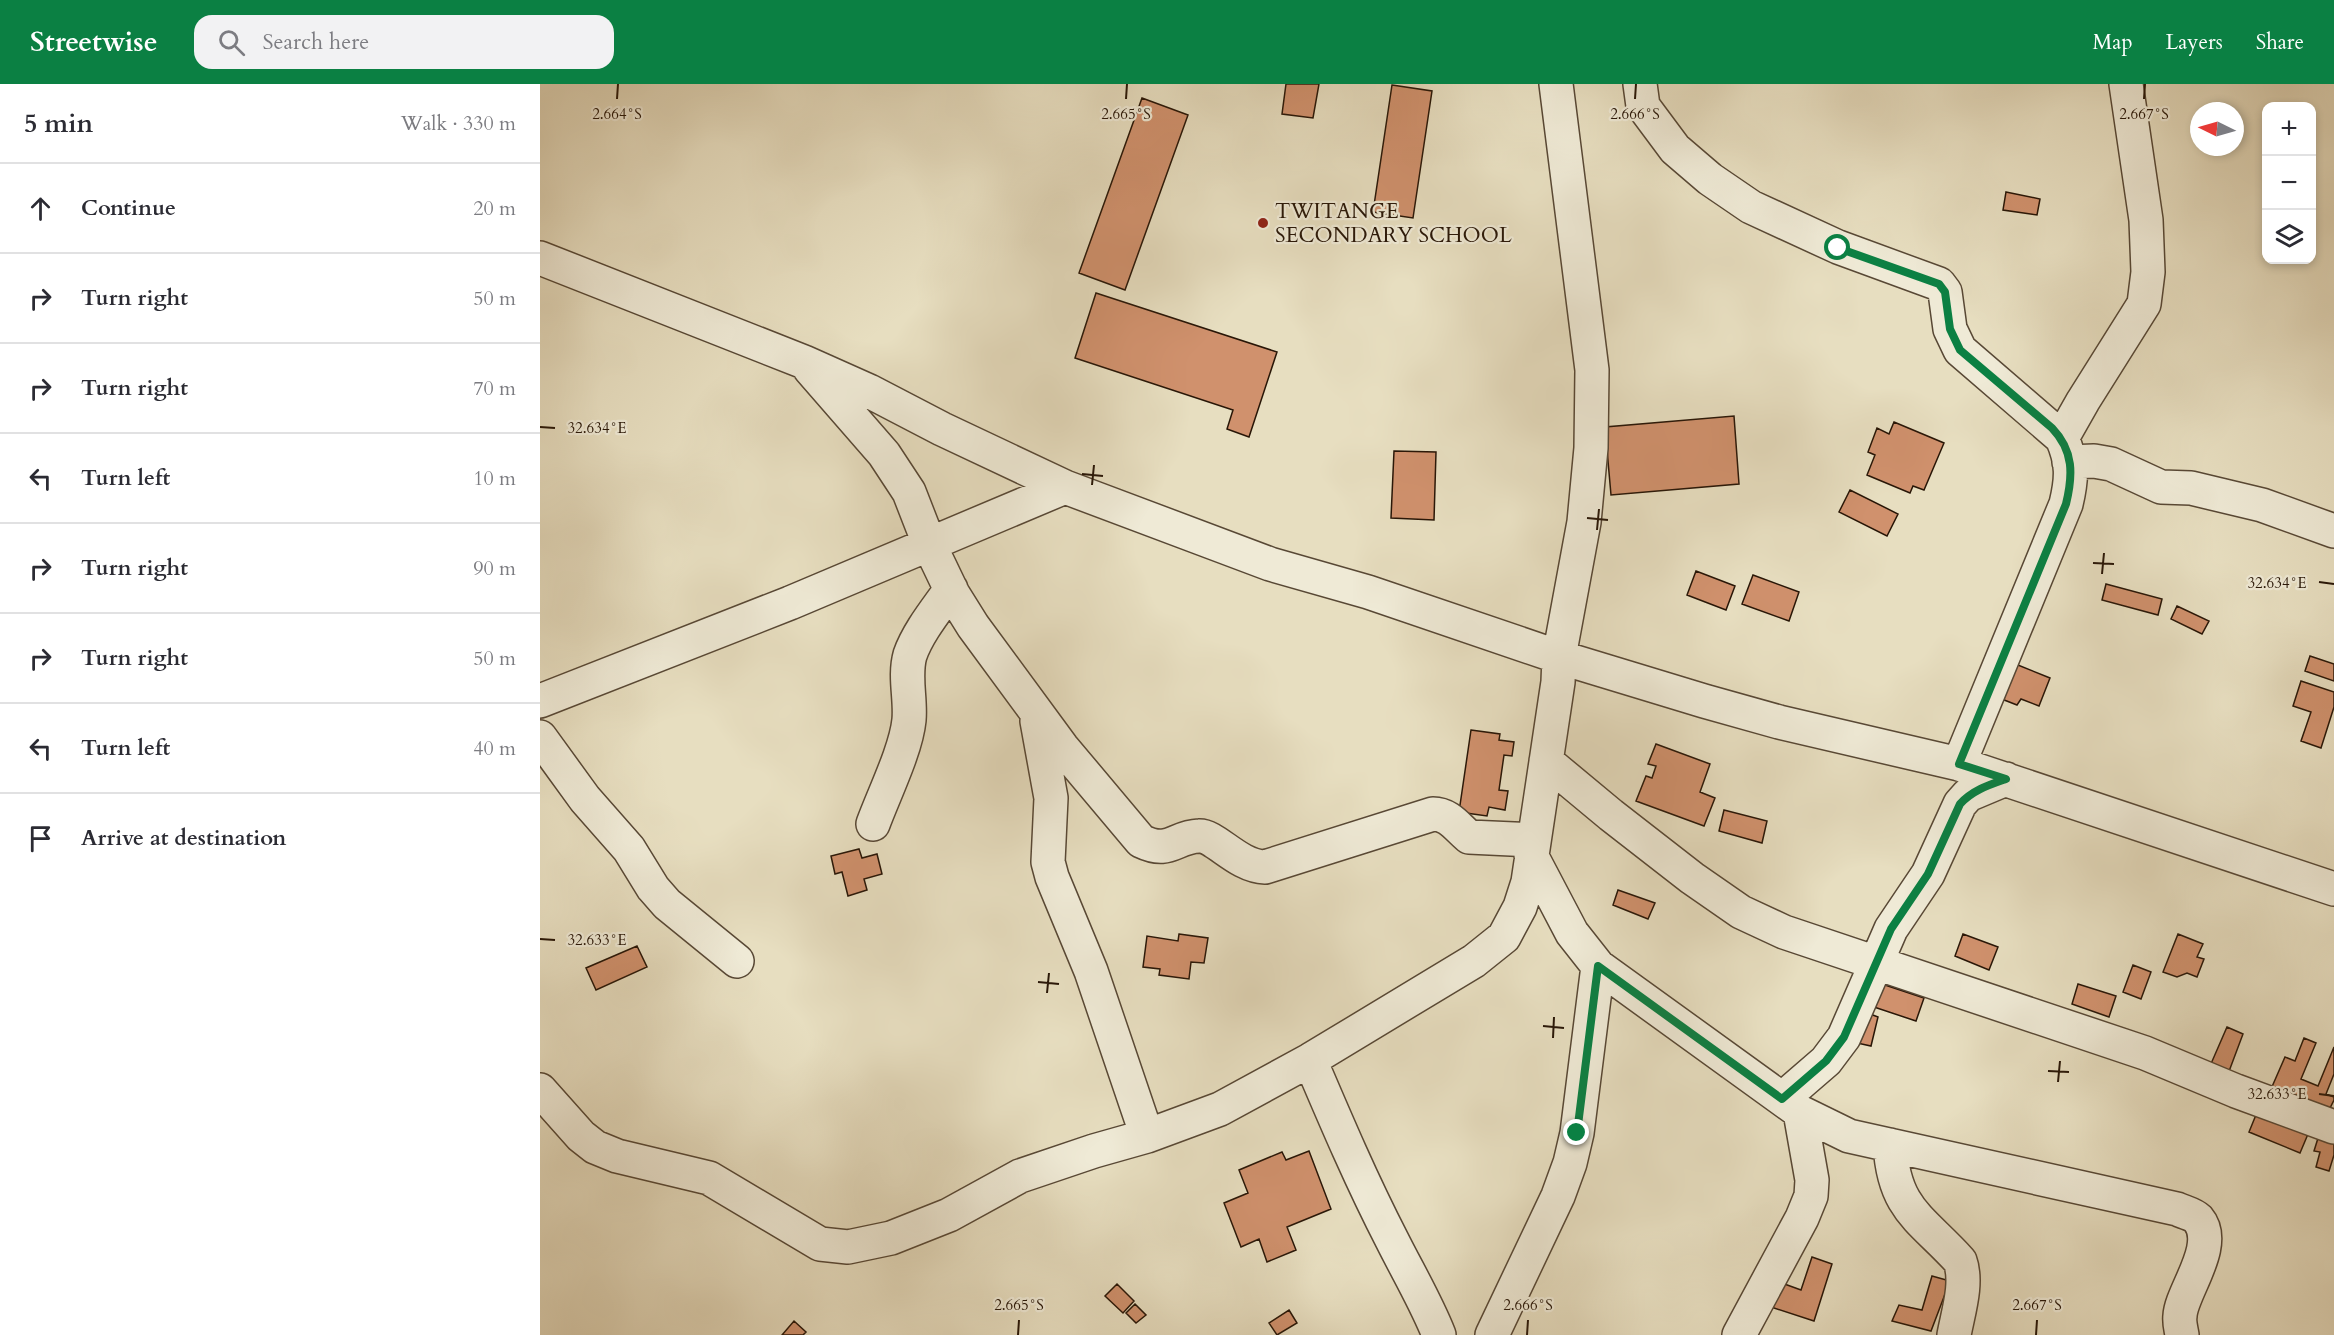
<!DOCTYPE html>
<meta charset="utf-8">
<style>
:root{--surface:#fff;--page:#f2f2f3;--text:#2b2b33;--muted:#7c7c81;--line:#e1e1e2;--accent:#0b8043}
body{margin:0;font-family:Cardo,serif;background:var(--page);color:var(--text)}
.controls{position:absolute;right:18px;top:18px;display:grid;overflow:hidden;border-radius:12px;box-shadow:0 3px 9px #0003}
.controls button{width:54px;height:54px;display:grid;place-items:center;padding:0;border:0;border-bottom:2px solid var(--line);background:var(--surface);color:var(--text);font:30px sans-serif}
.compass{position:absolute;left:1650px;top:18px;width:54px;height:54px;border-radius:50%;background:var(--surface);box-shadow:0 3px 9px #0003;rotate:275deg}
.stop{position:absolute;width:18px;height:18px;margin:-14px;border:4px solid #0b8043;border-radius:50%;background:#fff}
.stop.end{background:#0b8043;border-color:#fff;box-shadow:0 2px 6px #0008}
.list{margin:0;padding:0;list-style:none}
h2{display:flex;justify-content:space-between;align-items:center;height:78px;margin:0;padding:0 24px;font-size:26px}
h2 small{font-size:20px;font-weight:400;color:var(--muted)}
.list li{display:grid;grid-template-columns:39px 1fr auto;gap:18px;align-items:center;box-sizing:border-box;height:90px;padding:0 24px;border-top:2px solid var(--line)}
.list b{display:block;font-size:22px;white-space:nowrap}
.list em{font-size:20px;font-style:normal;color:var(--muted)}
.icon{flex:none;width:33px;height:33px;fill:none;stroke:currentColor;stroke-width:2;stroke-linecap:round;stroke-linejoin:round}
.map{position:relative;flex:none;width:1794px;height:1251px;overflow:hidden}
header{display:flex;align-items:center;gap:36px;box-sizing:border-box;height:84px;padding:0 30px;background:var(--accent);color:#fff}
header strong{font-size:28px}
nav{display:flex;gap:33px;margin-inline-start:auto;font-size:21px}
.search{width:420px;height:54px;background:var(--page);display:flex;align-items:center;gap:15px;box-sizing:border-box;padding:0 21px;border-radius:18px;color:var(--muted);font-size:22px}
main{display:flex}
aside{flex:1;background:var(--surface)}
.map>svg:first-child{display:block}
.building{fill:#d0916d;stroke:#281607;stroke-width:1.5}
.lines{fill:none;stroke-linecap:round;stroke-linejoin:round}
.minor-casing{stroke:#584835;stroke-width:36}
.minor{stroke:#efead6;stroke-width:33}
.route{stroke:#0b8043;stroke-width:8}
.ticks{fill:none;stroke:#281607;stroke-width:2}
.poi-dot{fill:#8f2418;stroke:#efead6;stroke-width:2}
.labels{text-anchor:middle;dominant-baseline:central;stroke-width:4.5;stroke-linejoin:round;paint-order:stroke}
.poi-label{font-size:21px;fill:#281607;stroke:#efead6;text-anchor:start}
.ticks-label{font-size:15px;text-anchor:middle;fill:#281607;stroke:#efead6;stroke-width:4.5;stroke-linejoin:round;paint-order:stroke}
</style>
<header>
<strong>Streetwise</strong>
<div class="search"><svg class="icon" aria-label="search" viewBox="0 0 24 24"><circle cx="10" cy="10" r="6"/><path d="M15 15l6 6"/></svg>Search here</div>
<nav><a>Map</a><a>Layers</a><a>Share</a></nav>
</header>
<main>
<aside>
<h2>5 min<small>Walk · 330 m</small></h2>
<ul class="list">
<li><svg class="icon" aria-label="ahead" viewBox="0 0 24 24"><path d="M12 20V5M6 11l6-6 6 6"/></svg><div><b>Continue</b></div><em>20 m</em></li>
<li><svg class="icon" aria-label="right" viewBox="0 0 24 24"><path d="M7 20v-9h11M14 6l5 5-5 5"/></svg><div><b>Turn right</b></div><em>50 m</em></li>
<li><svg class="icon" aria-label="right" viewBox="0 0 24 24"><path d="M7 20v-9h11M14 6l5 5-5 5"/></svg><div><b>Turn right</b></div><em>70 m</em></li>
<li><svg class="icon" aria-label="left" viewBox="0 0 24 24"><path d="M17 20v-9H6M10 6l-5 5 5 5"/></svg><div><b>Turn left</b></div><em>10 m</em></li>
<li><svg class="icon" aria-label="right" viewBox="0 0 24 24"><path d="M7 20v-9h11M14 6l5 5-5 5"/></svg><div><b>Turn right</b></div><em>90 m</em></li>
<li><svg class="icon" aria-label="right" viewBox="0 0 24 24"><path d="M7 20v-9h11M14 6l5 5-5 5"/></svg><div><b>Turn right</b></div><em>50 m</em></li>
<li><svg class="icon" aria-label="left" viewBox="0 0 24 24"><path d="M17 20v-9H6M10 6l-5 5 5 5"/></svg><div><b>Turn left</b></div><em>40 m</em></li>
<li><svg class="icon" aria-label="arrive" viewBox="0 0 24 24"><path d="M6 21V4h12l-3 4 3 4H6"/></svg><div><b>Arrive at destination</b></div></li>
</ul>
</aside>
<div class="map">
<svg width="1794" height="1251" viewBox="0 0 1794 1251">
<rect width="100%" height="100%" fill="#e7dec0"/>
<filter id="stains"><feTurbulence type="fractalNoise" baseFrequency=".00333" numOctaves="4"/><feColorMatrix values="0 0 0 0 .2 0 0 0 0 .09 0 0 0 0 .02 0 0 0 .5 -.17"/></filter>
<radialGradient id="worn" r=".72"><stop offset=".6" stop-color="#630" stop-opacity="0"/><stop offset="1" stop-color="#630" stop-opacity=".3"/></radialGradient>
<!-- building -->
<path class="building" d="M746,0H779L773,34L742,30Z
M852,1L892,7L873,134L833,128Z
M602,14L648,31L585,206L539,189Z
M1466,108L1500,115L1497,131L1463,126Z
M556,209L737,268L709,353L687,345L693,326L535,274Z
M1194,332L1199,400L1071,411L1065,343Z
M1354,338L1404,359L1384,406L1373,402L1370,409L1327,391L1335,371L1328,368L1337,344L1349,350Z
M854,367L896,368L894,436L851,434Z
M1310,406L1358,430L1347,452L1299,428Z
M1156,487L1195,502L1186,526L1147,511Z
M1213,491L1259,508L1249,537L1202,520Z
M1566,500L1622,515L1618,531L1562,516Z
M1637,522L1669,537L1662,550L1631,535Z
M1770,572L1794,580V597L1765,587Z
M1468,577L1510,594L1499,622L1481,615L1477,621L1454,612Z
M1761,597L1794,608V623L1781,664L1761,657L1771,628L1753,622Z
M931,646L960,650L959,656L974,658L972,672L964,671L959,706L968,707L965,726L949,723L947,732L919,728Z
M1116,660L1170,680L1160,708L1175,714L1164,742L1096,717L1106,692L1112,694L1116,682L1108,680Z
M1184,726L1227,737L1222,759L1179,747Z
M319,765L322,774L337,770L342,790L324,795L327,806L308,812L302,788L295,790L291,772Z
M1078,806L1115,819L1108,835L1073,821Z
M639,850L668,854L664,879L651,878L649,895L619,891L620,885L603,883L607,852L638,857Z
M1423,850L1458,863L1449,886L1415,872Z
M1638,850L1663,860L1657,873L1664,875L1657,893L1647,889L1637,893L1623,888Z
M97,862L107,883L56,906L46,884Z
M1593,881L1611,888L1601,915L1583,908Z
M1339,899L1384,914L1376,937L1331,922Z
M1538,900L1576,912L1569,933L1532,920Z
M1325,928L1338,933L1331,962L1317,959Z
M1687,943L1703,950L1688,990L1670,982Z
M1764,954L1776,959L1761,995L1778,1002L1794,963V990L1786,1010L1794,1013V1016L1788,1028L1731,1005L1745,973L1755,977Z
M1720,1021L1771,1043L1760,1069L1709,1048Z
M1779,1051L1794,1055V1071L1789,1087L1776,1083L1780,1068L1774,1067Z
M769,1067L791,1125L747,1143L756,1166L727,1178L719,1155L701,1163L684,1119L708,1109L699,1086L742,1068L746,1076Z
M1272,1173L1292,1180L1274,1237L1231,1223L1239,1198L1261,1206Z
M1392,1192L1410,1197L1391,1247L1352,1237L1359,1221L1382,1226Z
M577,1200L594,1217L583,1229L565,1212Z
M595,1220L606,1231L596,1239L586,1229Z
M749,1226L757,1239L737,1251L729,1239Z
M254,1237L266,1248L263,1251H242Z"/>
<g class="lines">
<defs>
<path id="minor" d="M1100,0L1103,22L1135,65L1170,95L1211,123L1298,163L1399,200L1405,208L1410,245L1420,266L1522,354C1533,379 1532,395 1526,420L1419,680
M0,174L264,278L329,307L402,345L525,403L730,480L828,508L1019,573L1164,617L1239,638L1419,680L1794,805
M270,285L344,370L369,408L390,462L413,510L433,542L522,663L601,757C630,771 634,753 659,752C675,751 697,782 725,783L893,730C909,730 917,743 929,753L994,756
M1522,354L1543,317L1604,220L1608,188L1606,136L1586,0
M1529,378L1554,377L1571,380L1621,403L1651,404L1722,421L1794,447
M0,617L250,519L525,403
M497,637L511,714L508,778L512,793L551,887L607,1052
M0,653L45,715L89,765L113,804L127,820L197,877
M1006,677L1071,731L1152,794L1201,828L1244,848L1605,969L1696,1007L1794,1043
M333,740C344,710 366,666 369,636C371,615 364,592 370,571C378,548 397,525 411,505
M991,771L1032,849L1058,882L1260,1028L1309,1052L1637,1125C1643,1128 1653,1130 1658,1135C1680,1161 1641,1208 1640,1232C1639,1238 1641,1245 1642,1251
M770,976C796,1037 822,1098 852,1156C868,1188 886,1218 899,1251
M0,1006L41,1052L55,1063L77,1072L169,1094L280,1160L308,1163L351,1154L409,1131L480,1092L554,1067L607,1052L680,1025L770,976L934,877L964,853L980,823L988,798L1018,598L1019,573L1044,438L1051,364L1052,286L1016,0
M1242,1015L1286,977L1304,953L1351,845L1388,790L1420,720L1428,711L1466,695
M1350,1061C1354,1126 1381,1134 1420,1177C1428,1199 1418,1229 1414,1251
M952,1251L1018,1112L1030,1079L1037,1049L1058,882
M1199,1251L1262,1134L1271,1112L1272,1096L1260,1028"/>
</defs>
<!-- minor casing -->
<use href="#minor" class="minor-casing"/>
<!-- minor -->
<use href="#minor" class="minor"/>
</g>
<g class="lines">
<!-- route -->
<path class="route" d="M1037,1049L1058,882L1242,1015L1286,977L1304,953L1351,845L1388,790L1420,720C1433,706 1449,701 1466,695L1419,680L1526,420C1533,391 1534,367 1512,344L1420,266L1410,245L1405,208L1399,200L1298,164"/>
</g>
<!-- ticks -->
<path class="ticks" d="M77,15L78,0M586,15L587,0M1095,15L1096,0M1604,15L1605,0M0,343L15,344M542,390L563,392M552,401L554,381M1047,434L1068,436M1057,446L1059,425M1553,479L1574,480M1562,490L1564,469M1779,498L1794,500M0,855L15,856M498,898L519,900M507,909L509,889M1003,942L1024,944M1013,954L1014,933M1508,987L1529,988M1518,998L1520,977M1779,1010L1794,1012M478,1251L479,1236M987,1251L988,1236M1496,1251L1497,1236"/>
<!-- markers -->
<circle class="poi-dot" cx="723" cy="139" r="6"/>
<g class="labels">
<!-- poi labels -->
<g class="poi-label">
<text x="735" y="127">TWITANGE<tspan x="735" dy="24">SECONDARY SCHOOL</tspan></text>
</g>
</g>
<g class="ticks-label">
<text x="77" y="35">2.664°S</text>
<text x="586" y="35">2.665°S</text>
<text x="1095" y="35">2.666°S</text>
<text x="1604" y="35">2.667°S</text>
<text x="57" y="349">32.634°E</text>
<text x="1737" y="504">32.634°E</text>
<text x="57" y="861">32.633°E</text>
<text x="1737" y="1015">32.633°E</text>
<text x="479" y="1226">2.665°S</text>
<text x="988" y="1226">2.666°S</text>
<text x="1497" y="1226">2.667°S</text>
</g>
<rect width="100%" height="100%" filter="url(#stains)"/>
<rect width="100%" height="100%" fill="url(#worn)"/>
</svg>
<div class="controls">
<button>+</button>
<button>−</button>
<button><svg class="icon" aria-label="layers" viewBox="0 0 24 24"><path d="M12 4l9 5-9 5-9-5zM3 14l9 5 9-5"/></svg></button>
</div>
<svg class="compass" viewBox="-18 -18 36 36"><path d="M0-13l5 13h-10z" fill="#e53935"/><path d="M0 13l5-13h-10z" fill="#7c7c81"/></svg>
<div class="stop" style="left:1298px;top:164px"></div>
<div class="stop end" style="left:1037px;top:1049px"></div>
</div>
</main>
